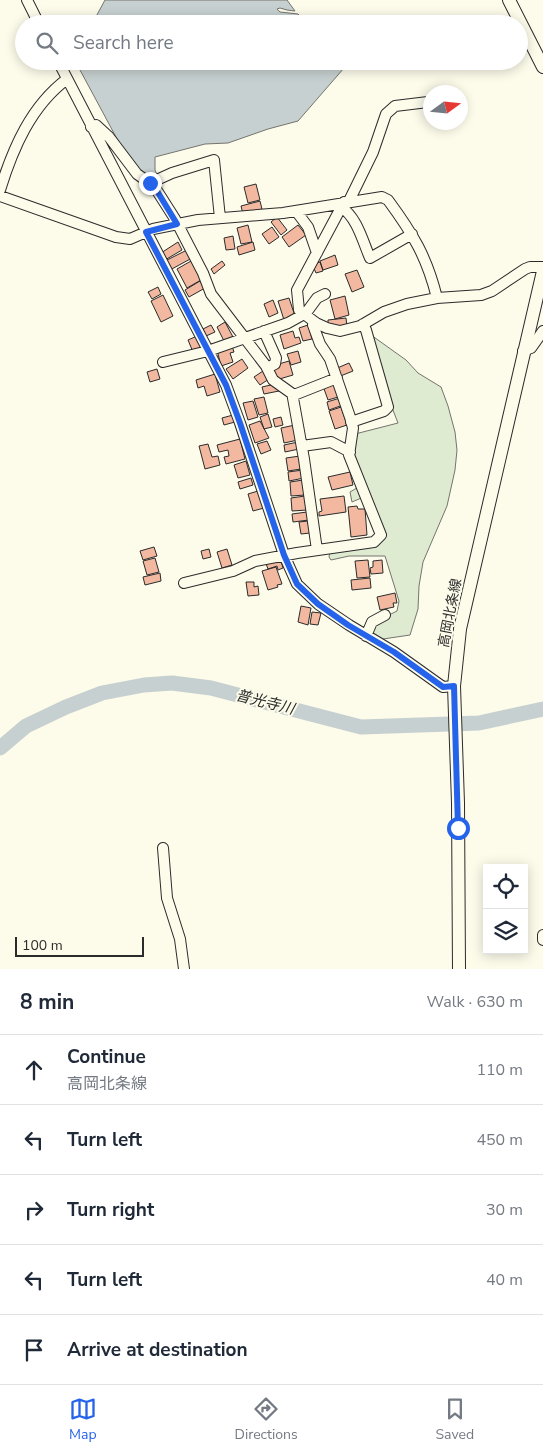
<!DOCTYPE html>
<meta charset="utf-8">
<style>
:root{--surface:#fff;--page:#f2f2f3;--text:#1f2937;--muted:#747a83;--line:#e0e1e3;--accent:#2563eb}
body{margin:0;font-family:"Nunito Sans","Noto Sans JP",sans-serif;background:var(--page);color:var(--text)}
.controls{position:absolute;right:15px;bottom:15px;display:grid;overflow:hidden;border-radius:0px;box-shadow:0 2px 12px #0003}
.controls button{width:45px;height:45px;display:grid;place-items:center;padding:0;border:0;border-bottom:1px solid var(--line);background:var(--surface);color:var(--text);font:25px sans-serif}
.compass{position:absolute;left:423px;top:85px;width:45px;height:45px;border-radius:50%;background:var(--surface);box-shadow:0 2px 12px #0003;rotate:75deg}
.scale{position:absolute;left:15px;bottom:12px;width:129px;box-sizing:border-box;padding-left:5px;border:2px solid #2b2b2b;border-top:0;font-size:14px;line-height:18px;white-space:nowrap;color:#2b2b2b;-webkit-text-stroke:4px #fdfbea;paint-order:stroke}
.stop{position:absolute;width:15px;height:15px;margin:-11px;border:4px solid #2563eb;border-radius:50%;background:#fff}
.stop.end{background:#2563eb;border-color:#fff;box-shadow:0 1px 5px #0008}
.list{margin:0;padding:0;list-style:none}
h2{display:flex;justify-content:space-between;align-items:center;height:65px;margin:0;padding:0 20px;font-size:21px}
h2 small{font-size:16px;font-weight:400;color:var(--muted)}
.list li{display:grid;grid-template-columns:32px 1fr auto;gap:15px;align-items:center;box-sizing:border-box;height:70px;padding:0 20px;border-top:1px solid var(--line)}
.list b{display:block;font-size:19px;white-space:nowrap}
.list p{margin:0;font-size:16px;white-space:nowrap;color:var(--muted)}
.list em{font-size:16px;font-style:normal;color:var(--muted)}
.icon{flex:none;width:28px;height:28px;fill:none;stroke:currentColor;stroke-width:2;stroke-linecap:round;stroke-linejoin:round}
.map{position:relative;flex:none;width:543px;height:969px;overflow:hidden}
.search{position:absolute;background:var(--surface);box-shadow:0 2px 12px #0003;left:15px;right:15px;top:15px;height:55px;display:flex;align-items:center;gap:12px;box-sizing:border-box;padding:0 18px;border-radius:28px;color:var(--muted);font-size:19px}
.sheet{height:415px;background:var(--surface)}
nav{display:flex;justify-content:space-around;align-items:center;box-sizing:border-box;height:70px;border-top:1px solid var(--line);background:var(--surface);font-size:14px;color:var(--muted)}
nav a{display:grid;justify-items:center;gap:2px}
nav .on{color:var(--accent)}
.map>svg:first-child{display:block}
.green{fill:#deebd1;stroke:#74746e}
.water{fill:#c7d0d0;stroke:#74746e}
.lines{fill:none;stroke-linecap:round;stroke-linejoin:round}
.river{stroke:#c7d0d0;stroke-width:15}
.building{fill:#f2b8a0;stroke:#2b2b2b}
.minor-casing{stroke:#2b2b2b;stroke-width:12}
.major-casing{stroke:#2b2b2b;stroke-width:14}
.minor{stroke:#fdfbea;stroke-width:10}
.major{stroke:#fdfbea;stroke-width:12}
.route{stroke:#2563eb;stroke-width:6}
.labels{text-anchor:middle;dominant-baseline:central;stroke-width:4;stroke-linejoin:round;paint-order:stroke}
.street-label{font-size:14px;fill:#2b2b2b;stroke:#fdfbea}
.water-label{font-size:15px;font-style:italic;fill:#2b2b2b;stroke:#fdfbea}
</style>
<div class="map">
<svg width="543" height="969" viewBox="0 0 543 969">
<rect width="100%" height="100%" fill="#fdfbea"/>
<!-- green -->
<path class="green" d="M371,335L406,360L418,373L441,387L448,406L455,432L457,450L455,470L447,506L423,562L419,586L418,609L410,635L383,639L371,634L373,623L397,611L399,601L385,556H349L331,560L329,557L330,551L378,543L366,496L352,502L350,492L362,485L351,454L355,434L398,423L391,405Z"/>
<!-- water -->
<path class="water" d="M105,0H287L295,11L287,10L280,8L277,9L280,12L298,14L307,24H92Z
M77,61H338L344,68L298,121L268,129L228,143L205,144L155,157V170L157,175L150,178L145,176L123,150L80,70Z"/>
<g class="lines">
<!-- river -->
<path class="river" d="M0,748L26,726L66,707L102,693L144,685L172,683L211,688L361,727L479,723L543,709"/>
</g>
<!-- building -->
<path class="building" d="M256,184L260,200L248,203L244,187Z
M260,201L262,209L243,214L241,206Z
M277,217L287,230L281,235L271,222Z
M248,225L252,242L241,244L237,228Z
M298,225L306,235L289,247L282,237Z
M272,227L279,237L269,244L262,234Z
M233,236L235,249L226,250L224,238Z
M178,242L182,250L165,260L161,253Z
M253,242L255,250L239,255L237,247Z
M187,250L192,258L170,270L165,261Z
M335,255L338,265L323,270L320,261Z
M191,261L201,280L187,288L177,269Z
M222,261L225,265L214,274L211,269Z
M320,262L323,271L316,273L312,264Z
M357,270L364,287L352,292L345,274Z
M200,281L205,288L189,297L185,290Z
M158,287L161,294L152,299L148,292Z
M163,295L173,316L161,322L151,301Z
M345,296L349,315L335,319L330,300Z
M289,298L295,316L284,320L278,301Z
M273,300L278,313L269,317L264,304Z
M346,318L347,326L328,327V320Z
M225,322L233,337L224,341L217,327Z
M211,325L215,332L206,336L203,329Z
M308,325L312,339L303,341L299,328Z
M293,331L295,338L299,337L301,343L284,349L280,335Z
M197,336L202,348L193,352L188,340Z
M232,346L234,352L230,353L233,362L221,366L217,350Z
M298,351L301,362L291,365L287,354Z
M242,359L248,368L233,379L226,369Z
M289,361L293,375L276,380L272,366Z
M349,363L353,371L338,377L335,369Z
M157,369L160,379L150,382L147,372Z
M263,371L269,379L260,385L254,377Z
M215,374L220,392L207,396L204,386L198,388L196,380Z
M334,382L338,397L328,400L323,386Z
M275,384L279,391L264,394L262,387Z
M264,397L268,413L259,415L254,399Z
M340,398L343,405L329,410L327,402Z
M253,401L258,417L248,420L243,403Z
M341,407L347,425L335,429L329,411Z
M268,414L272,427L264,429L260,417Z
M233,415L235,422L224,425L222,418Z
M281,417L283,425L275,427L273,419Z
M260,421L269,438L255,443L249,425Z
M295,425L298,440L284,443L281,428Z
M240,439L245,459L226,464L224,457L229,456L228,450L219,452L217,445Z
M267,441L271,450L261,454L257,444Z
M298,442L299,449L285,452L284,445Z
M208,444L212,457L218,456L220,465L205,469L199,446Z
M300,456L301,469L288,471L286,458Z
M246,461L250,475L238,478L234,465Z
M303,470L304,478L289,481L288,472Z
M350,472L353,485L332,490L328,477Z
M251,478L253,485L240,489L238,482Z
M303,480L305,495L291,496L290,482Z
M258,491L264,508L253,511L248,494Z
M305,496L307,510L292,511L291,498Z
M344,496L346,512L319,516V512L322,511L320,499Z
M357,506L358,509H365L367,535L351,537L348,507Z
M307,512L309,520L293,522L292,514Z
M308,521L310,533L301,534L299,522Z
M154,547L157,556L143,560L140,551Z
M209,549L211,557L203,559L201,551Z
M227,549L232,565L222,568L217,552Z
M280,557L283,568L278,570L277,566L268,569L265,561Z
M155,558L159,572L147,575L143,561Z
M368,560L370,577L357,578L355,561Z
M382,560L383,573L371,574L370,568L373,567V561Z
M276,567L282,584L277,585L278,587L268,590L262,571Z
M160,573L161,581L145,585L143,577Z
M370,578L371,588L352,590L351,580Z
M246,582H254V587L258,586L259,595L248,596Z
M395,593L397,603H393L394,607L380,610L377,597Z
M301,606L311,608L308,625L298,622Z
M312,612L321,613L318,625L310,624Z"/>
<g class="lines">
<defs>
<path id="minor" d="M27,0L39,24
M58,61L226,385L240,423L284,555L297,584L318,604L349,625L394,652L443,687L454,686
M91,127L96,125L109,137L137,174L154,186L175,219L203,273L211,294L266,366L273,380L294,395
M150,183L172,173L214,160L220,218
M0,190C13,148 31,106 67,79
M0,196L116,237L130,239L153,229L198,220L283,213L382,197L388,200C413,234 427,257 437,298
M349,201L373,152L386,114L395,106L428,102
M344,202L297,290L299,310L316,323L327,328L340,331L360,326L384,312L407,304L437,298L481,295L492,291L525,269L530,267H543
M341,207C357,217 363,242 370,258L412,234
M296,211L308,227L317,253
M264,331L276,358L275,364L267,368
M523,351L531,348L543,331
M163,362L208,351L288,323L306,313L317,298L325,294
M351,422L384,411L388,407L366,330L363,324
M302,446L331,442L350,452
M317,550L304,459L293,398L294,395L337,378
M184,583L233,571L255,561L297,553L374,542L381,535L349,455L353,428L350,417L330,359L320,344L313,325L315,322
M366,636L372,622L385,615
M163,848L167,898L180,939L184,969
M543,935V940"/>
<path id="major" d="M509,0L543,67
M459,969L458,803L454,686L460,629L543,271"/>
</defs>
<!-- minor casing -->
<use href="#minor" class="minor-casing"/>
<!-- major casing -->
<use href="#major" class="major-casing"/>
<!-- minor -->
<use href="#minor" class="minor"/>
<!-- major -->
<use href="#major" class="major"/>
</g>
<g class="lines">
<!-- route -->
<path class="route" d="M150,183L154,186L177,224L146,232L226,385L240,423L284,555L297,584L318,604L348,625L394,652L443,687L454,686L458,828"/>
</g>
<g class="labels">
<!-- street labels -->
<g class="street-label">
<text transform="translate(450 613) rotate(-79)">高岡北条線</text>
</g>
<!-- water labels -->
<g class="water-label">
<text transform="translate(265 702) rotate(14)">普光寺川</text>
</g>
</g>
</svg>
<div class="controls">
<button><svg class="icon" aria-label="locate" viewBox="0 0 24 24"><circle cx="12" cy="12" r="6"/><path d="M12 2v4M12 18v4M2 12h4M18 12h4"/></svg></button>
<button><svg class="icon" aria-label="layers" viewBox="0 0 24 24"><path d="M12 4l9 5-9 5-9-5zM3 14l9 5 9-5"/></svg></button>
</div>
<svg class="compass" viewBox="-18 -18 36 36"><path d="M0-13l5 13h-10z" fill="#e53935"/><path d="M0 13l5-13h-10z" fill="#747a83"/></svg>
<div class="scale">100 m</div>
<div class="stop" style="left:458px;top:828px"></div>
<div class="stop end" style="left:150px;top:183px"></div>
<div class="search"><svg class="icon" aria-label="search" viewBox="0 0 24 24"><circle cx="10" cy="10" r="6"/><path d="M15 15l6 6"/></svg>Search here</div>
</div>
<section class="sheet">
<h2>8 min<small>Walk · 630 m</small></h2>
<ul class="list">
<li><svg class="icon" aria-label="ahead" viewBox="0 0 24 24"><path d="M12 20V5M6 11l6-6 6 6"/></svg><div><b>Continue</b><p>高岡北条線</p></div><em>110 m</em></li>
<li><svg class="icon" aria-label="left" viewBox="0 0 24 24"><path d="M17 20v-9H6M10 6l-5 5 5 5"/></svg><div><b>Turn left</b></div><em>450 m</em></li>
<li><svg class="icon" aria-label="right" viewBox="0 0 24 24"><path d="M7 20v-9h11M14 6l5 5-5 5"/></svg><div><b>Turn right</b></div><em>30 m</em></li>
<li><svg class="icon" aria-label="left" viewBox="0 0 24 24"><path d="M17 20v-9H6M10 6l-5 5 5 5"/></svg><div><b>Turn left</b></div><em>40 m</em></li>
<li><svg class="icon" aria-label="arrive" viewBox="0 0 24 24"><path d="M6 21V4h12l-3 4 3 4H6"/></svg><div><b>Arrive at destination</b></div></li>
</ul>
</section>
<nav>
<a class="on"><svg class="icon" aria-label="map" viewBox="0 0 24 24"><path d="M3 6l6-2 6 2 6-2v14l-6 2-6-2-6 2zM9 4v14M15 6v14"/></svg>Map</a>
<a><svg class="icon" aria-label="directions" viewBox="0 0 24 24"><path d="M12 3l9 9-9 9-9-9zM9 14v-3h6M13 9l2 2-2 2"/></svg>Directions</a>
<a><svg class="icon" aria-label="saved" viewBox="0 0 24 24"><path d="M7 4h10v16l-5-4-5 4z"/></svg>Saved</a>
</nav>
